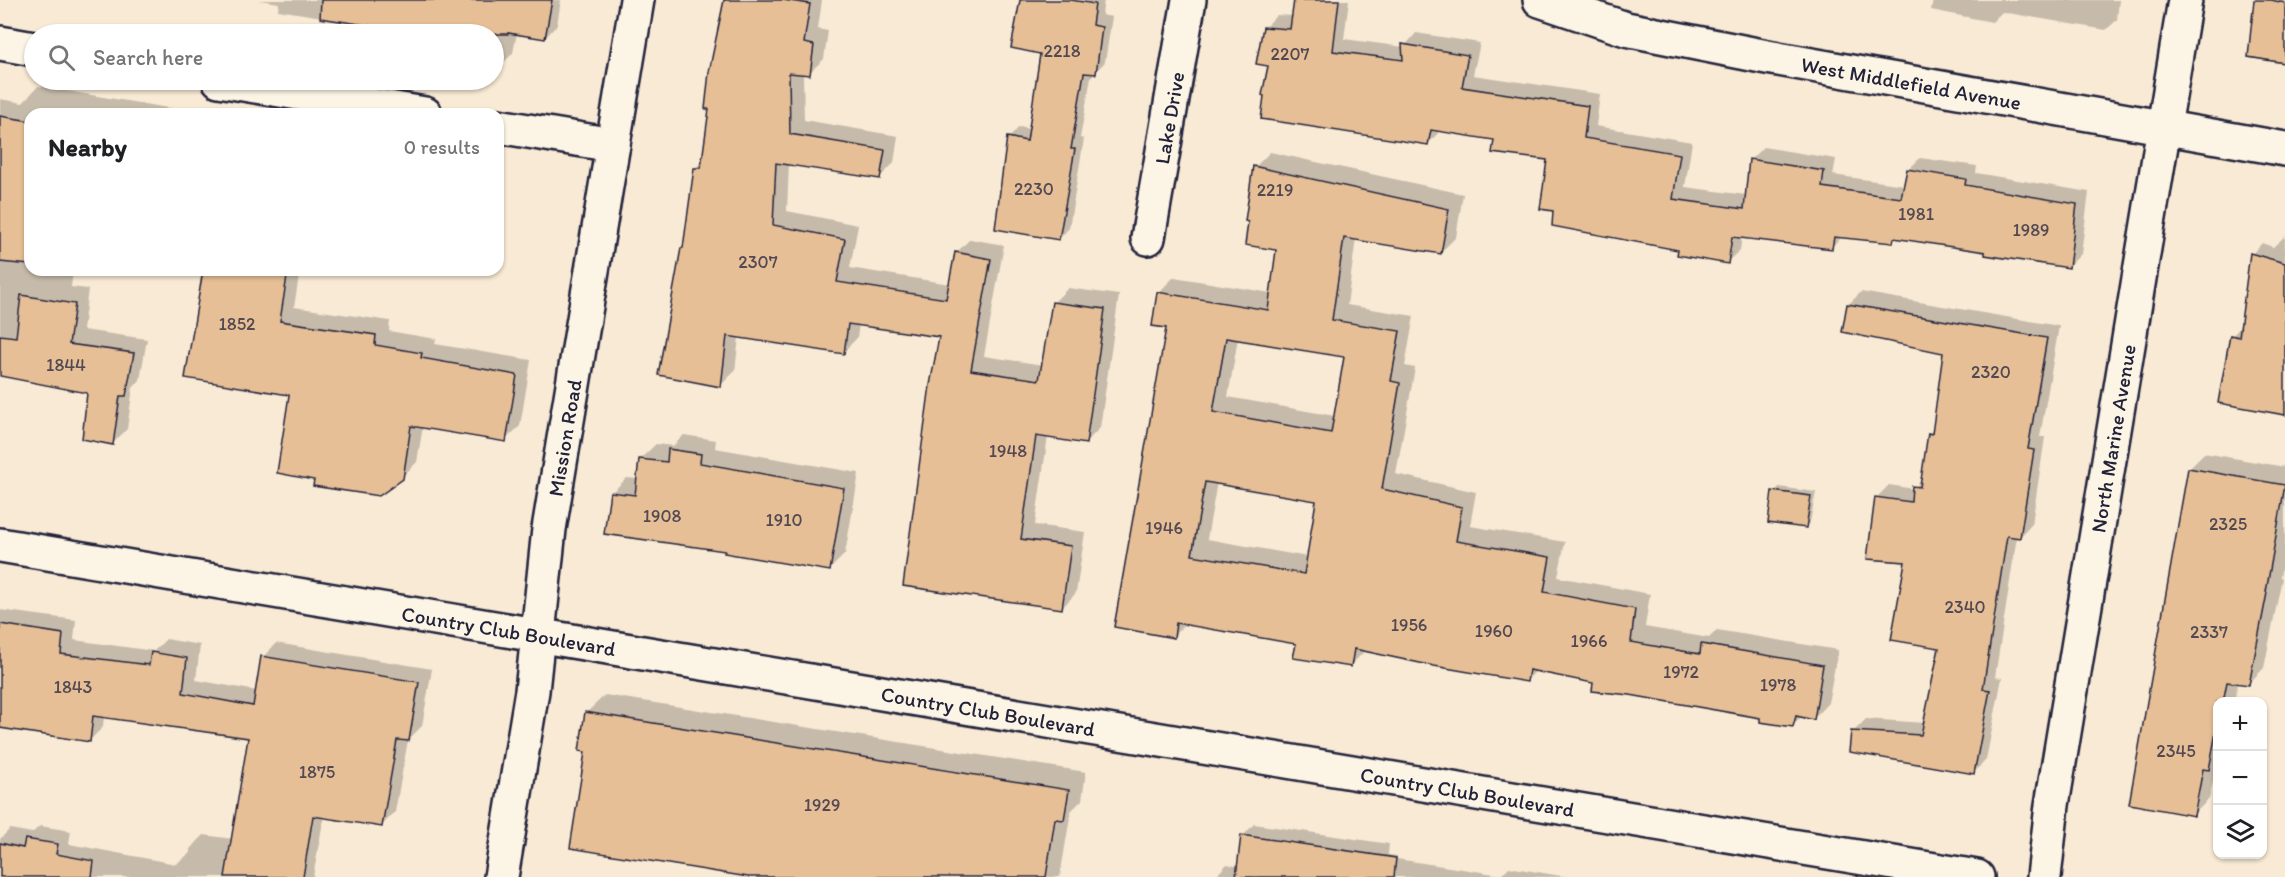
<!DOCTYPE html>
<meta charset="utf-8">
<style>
:root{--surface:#fff;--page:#f6f6f6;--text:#202124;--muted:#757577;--line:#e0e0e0}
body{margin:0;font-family:Itim,sans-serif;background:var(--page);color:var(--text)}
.controls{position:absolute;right:18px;bottom:18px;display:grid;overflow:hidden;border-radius:12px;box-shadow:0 2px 4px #0004}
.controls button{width:54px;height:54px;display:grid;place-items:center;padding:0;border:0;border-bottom:2px solid var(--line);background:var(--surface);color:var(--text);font:30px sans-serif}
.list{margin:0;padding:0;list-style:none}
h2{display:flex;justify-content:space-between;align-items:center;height:78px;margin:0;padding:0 24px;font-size:26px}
h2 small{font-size:20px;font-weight:400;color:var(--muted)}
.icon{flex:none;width:33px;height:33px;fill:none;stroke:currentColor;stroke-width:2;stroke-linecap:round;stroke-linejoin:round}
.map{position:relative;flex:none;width:2285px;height:877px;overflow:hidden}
.search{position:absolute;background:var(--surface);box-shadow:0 2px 4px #0004;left:24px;top:24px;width:480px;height:66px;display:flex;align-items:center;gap:15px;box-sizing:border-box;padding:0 21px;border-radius:33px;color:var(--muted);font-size:22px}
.panel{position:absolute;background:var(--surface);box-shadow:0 2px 4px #0004;left:24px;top:108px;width:480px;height:168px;border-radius:18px}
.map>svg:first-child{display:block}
.shadow{fill:#0003;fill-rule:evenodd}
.building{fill:#e6bf96;stroke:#22223b;stroke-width:1.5;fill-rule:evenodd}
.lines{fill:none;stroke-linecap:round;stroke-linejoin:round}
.minor-casing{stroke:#22223b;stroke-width:38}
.tertiary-casing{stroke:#22223b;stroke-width:38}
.minor{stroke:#fcf5e5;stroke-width:33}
.tertiary{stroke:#fcf5e5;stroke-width:33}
.labels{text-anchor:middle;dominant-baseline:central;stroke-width:4.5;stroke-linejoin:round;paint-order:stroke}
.number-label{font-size:18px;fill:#534952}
.street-label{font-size:21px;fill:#22223b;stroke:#fcf5e5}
</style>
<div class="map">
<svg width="2285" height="877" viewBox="0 0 2285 877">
<rect width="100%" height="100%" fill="#f8ead5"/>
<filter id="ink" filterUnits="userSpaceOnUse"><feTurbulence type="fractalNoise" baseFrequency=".0167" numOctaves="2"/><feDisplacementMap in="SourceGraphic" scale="12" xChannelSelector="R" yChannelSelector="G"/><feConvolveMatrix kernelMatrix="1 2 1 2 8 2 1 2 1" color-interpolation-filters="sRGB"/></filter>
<g filter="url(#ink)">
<!-- shadow -->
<path class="shadow" d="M258,0H561L557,25L545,38L517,33L513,53L501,65L494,64V34H410V31L278,10L279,3Z
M725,0H822L818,29L828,31L824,59L809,73H803L804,120L898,136L894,163L880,177L789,163L787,211L858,225L850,268L950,284L956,253L970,239L1004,245L984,356L1043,365L1053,303L1068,288L1119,295L1100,428L1086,442L1048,436L1035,525L1085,532L1076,593L1062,608L905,585L941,336L859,324L857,338L843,352L739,337L735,371L721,385L682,248L685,246L695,168L703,161Z
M1021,0H1104L1102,15L1112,17L1105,62L1095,72H1092L1080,138L1084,139L1069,228L1059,239L1009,138L1019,127L1030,129L1042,53Z
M1296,0H1349L1344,39L1404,47L1416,33L1480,43L1473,75L1600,94L1596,126L1692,142L1685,187L1746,195L1750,160L1763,147L1836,159L1833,175L1904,185L1908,170L1920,158L1977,166L1976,173L2089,192L2081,254L2068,267L1897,237L1893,242L1842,237L1831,247L1742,237L1740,250L1727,262L1555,210L1549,159L1496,138L1440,131L1428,144L1270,65L1265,27L1277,15L1293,16Z
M1933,0H2119L2117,20L2106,30L2002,12L1992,22L1931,10Z
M2255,0H2285V61Z
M38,86L204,114H30V270H73L71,287L88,289L83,330L147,339L140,380L133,388L127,429L113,443L89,392L0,374V99L23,103Z
M1270,152L1463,194L1456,237L1441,252L1356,238L1347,305L1414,316L1405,366L1415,368L1396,474L1476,492L1470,526L1565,542L1558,577L1650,594L1645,627L1709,638L1717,630L1838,650L1828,703L1813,719L1802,716L1793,725L1762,717L1537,670L1527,680L1366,650L1350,666L1297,643L1186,623L1173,636L1167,327L1158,293L1174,277L1271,293L1278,249L1255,167ZM1238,338L1345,356L1335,416L1228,397ZM1217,482L1318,500L1308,557L1207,539Z
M2285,236V414L2232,336L2242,325L2252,254L2262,243L2273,247Z
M205,270H300L294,307L390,321L389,331L436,339L435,344L531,360L520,426L505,440L423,426L417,462L402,477L316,478L291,394Z
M1861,292L2059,326L2040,437H2045L2032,524L2020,537L2017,536L1995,677L2002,678L1986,760L1974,772L1853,732L1866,719L1925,723L1940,647L1907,561L1876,498L1889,485L1914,489L1923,477L1929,434L1934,428L1944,351L1848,305Z
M684,435L716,440L715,448L859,473L845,554L830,569L611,493L627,478L638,479L640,459L656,444L673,446Z
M2204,453L2285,467V550L2280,577L2282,578L2264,668L2249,683L2238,682L2234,702H2218V760L2209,799L2194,814L2189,468Z
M1779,487L1816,492L1810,522L1805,527L1774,492Z
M0,610L76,620L74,640L154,651L166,639L200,645L196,680L257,691L263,657L276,643L432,669L422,726L408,740L395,812L382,825L324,816L313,877H0V839L10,829L32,833L40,826L71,831L69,844L176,864L190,853V849L204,835L233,839L250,737L104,716L103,727L89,741L3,727L0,729Z
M605,695L1086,772L1082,800L1071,811L1060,877H758L587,751L586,713Z
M1254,824L1389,844L1388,855L1397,856V859L1501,875L1509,867L1567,877H1215L1227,864L1239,867L1243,836Z"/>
<!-- building -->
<path class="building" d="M321,0H552L545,39L508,33V34H424L320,18Z
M724,0H783L810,4L804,43L814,45L810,75L789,73L790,134L885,150L880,179L776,163L773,225L845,239L837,282L946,299L955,252L991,259L971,370L1039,380L1052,302L1105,309L1086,444L1036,436L1021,539L1071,546L1062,609L903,586L930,385L939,337L848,324L844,354L727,336L721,387L658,375L681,248H683L694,168H701L709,109H705L709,72Z
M1020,0H1071L1095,4L1092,25L1102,27L1096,74L1084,73L1071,149H1075L1059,240L995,229L1007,137L1027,141L1040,54L1011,48Z
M1294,0H1339L1333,51L1403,60L1402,44L1468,55L1462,87L1588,106L1584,138L1680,154L1673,199L1744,209L1749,159L1824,171L1822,187L1901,198L1907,169L1966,179L1965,185L2077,204L2069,268L1985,255V252L1894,238L1893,243L1834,237L1832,249L1732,237L1728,264L1677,255L1678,250L1552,226L1553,211L1540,209L1547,160L1492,153L1494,140L1431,130L1428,145L1261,119L1264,96L1262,95L1268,66L1256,64L1263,27L1290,29Z
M2254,0H2271L2285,3V63L2248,57Z
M0,116L30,121V265L0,262Z
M1253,166L1449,209L1441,254L1344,238L1332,320L1400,331L1391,381L1400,383L1382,489L1462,507L1456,541L1550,557L1544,592L1635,609L1631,642L1700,654L1701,644L1823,665L1814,720L1796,716L1793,727L1760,722V718L1630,695L1592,691L1593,683L1529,670L1527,682L1434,666L1354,649L1351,667L1293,658L1296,644L1176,623L1174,638L1114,627L1166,328L1152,326L1157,292L1268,310L1276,250L1245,245L1248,222L1245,221ZM1226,338L1344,357L1331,433L1213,412ZM1205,482L1316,501L1304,574L1192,555Z
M2250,253L2285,263V415L2218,403L2230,335L2239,337Z
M203,270H288L280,321L376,335L375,345L422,353L421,358L517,375L506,442L411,426L403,479L379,496L313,486L314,480L277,473L289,395L185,378Z
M21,295L75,304L69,344L134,353L126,396H120L113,445L82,439L87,393L0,376V335L16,337Z
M1847,304L2047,338L2028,449L2034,450L2020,538L2007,536L1983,689L1990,690L1974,774L1849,752L1851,731L1921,735L1939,648L1891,640L1905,562L1867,559L1875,497L1911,502L1912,486L1920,487L1928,433L1932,434L1943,353L1842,332Z
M668,449L701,454L700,463L844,488L830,571L724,553L725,551L604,534L610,492L635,495L639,459L667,462Z
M2188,468L2285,485L2266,592L2267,593L2249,685L2227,682L2223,702H2217V727L2209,770L2203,769L2194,816L2129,804Z
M1772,491L1811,496L1806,528L1768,523Z
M0,624L63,634L61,654L149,665L151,652L187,658L183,693L253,706L261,656L419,682L409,741L397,740L382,827L313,816L303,877H225L248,738L93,716L90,742L0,728Z
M585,712L1069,790L1064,820L1055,819L1046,877H748L570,848L585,752L579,751Z
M1241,835L1396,858L1394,877H1236Z
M25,839L58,844L56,854L94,861L92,877H0V843L23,848Z"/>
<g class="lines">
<defs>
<g id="minor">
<path id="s1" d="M1540,0L1626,29L1767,57L2285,149"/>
<path d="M0,43L34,49"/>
<path d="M219,80L425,114"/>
<path d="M498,126L613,145"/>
<path id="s2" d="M1148,238L1189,0"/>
<path id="s3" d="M501,877L532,691L549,529L637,0"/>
<path id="s4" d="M2044,877L2052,805L2185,0"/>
</g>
<g id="tertiary">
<path id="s5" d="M0,545L1977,877"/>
</g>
</defs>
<!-- minor casing -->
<use href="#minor" class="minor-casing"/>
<!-- tertiary casing -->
<use href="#tertiary" class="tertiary-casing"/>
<!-- minor -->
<use href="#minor" class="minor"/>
<!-- tertiary -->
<use href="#tertiary" class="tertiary"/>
</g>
</g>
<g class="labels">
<!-- number labels -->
<g class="number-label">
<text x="1062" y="51">2218</text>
<text x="1290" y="54">2207</text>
<text x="1034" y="189">2230</text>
<text x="1275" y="190">2219</text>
<text x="1916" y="214">1981</text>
<text x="2031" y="230">1989</text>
<text x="758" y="262">2307</text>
<text x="237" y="324">1852</text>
<text x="66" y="365">1844</text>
<text x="1991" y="372">2320</text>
<text x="1008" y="451">1948</text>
<text x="662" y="516">1908</text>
<text x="784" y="520">1910</text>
<text x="2228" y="524">2325</text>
<text x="1164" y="528">1946</text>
<text x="1965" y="607">2340</text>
<text x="1409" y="625">1956</text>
<text x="1494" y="631">1960</text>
<text x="2209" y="632">2337</text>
<text x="1589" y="641">1966</text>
<text x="1681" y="672">1972</text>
<text x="1778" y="685">1978</text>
<text x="73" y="687">1843</text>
<text x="2176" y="751">2345</text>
<text x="317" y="772">1875</text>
<text x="822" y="805">1929</text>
</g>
<!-- street labels -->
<g class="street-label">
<text stroke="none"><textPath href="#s1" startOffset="381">West Middlefield Avenue</textPath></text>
<text stroke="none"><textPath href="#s2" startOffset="122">Lake Drive</textPath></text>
<text stroke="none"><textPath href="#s3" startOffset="444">Mission Road</textPath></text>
<text stroke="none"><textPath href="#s4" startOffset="444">North Marine Avenue</textPath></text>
<text stroke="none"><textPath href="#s5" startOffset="516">Country Club Boulevard</textPath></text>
<text stroke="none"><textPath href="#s5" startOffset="1002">Country Club Boulevard</textPath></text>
<text stroke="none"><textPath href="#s5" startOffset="1488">Country Club Boulevard</textPath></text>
</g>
</g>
</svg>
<div class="controls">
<button>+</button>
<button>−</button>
<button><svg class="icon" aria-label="layers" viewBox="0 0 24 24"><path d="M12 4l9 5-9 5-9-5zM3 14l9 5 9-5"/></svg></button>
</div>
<div class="search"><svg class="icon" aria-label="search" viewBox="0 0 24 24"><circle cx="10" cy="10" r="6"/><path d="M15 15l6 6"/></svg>Search here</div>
<section class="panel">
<h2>Nearby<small>0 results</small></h2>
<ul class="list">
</ul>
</section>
</div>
